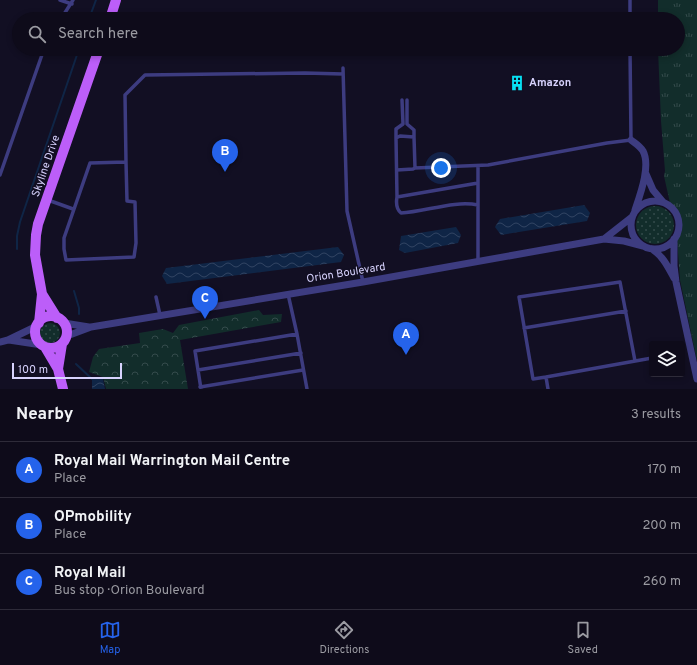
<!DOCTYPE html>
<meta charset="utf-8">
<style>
:root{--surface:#0e0b1a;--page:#171423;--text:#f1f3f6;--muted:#9b9ba2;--line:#2e2b39;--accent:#2563eb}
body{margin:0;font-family:Overpass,sans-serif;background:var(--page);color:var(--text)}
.controls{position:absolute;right:12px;bottom:12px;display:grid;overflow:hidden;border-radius:4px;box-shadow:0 2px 6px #0003}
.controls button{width:36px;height:36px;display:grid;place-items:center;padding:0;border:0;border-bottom:1px solid var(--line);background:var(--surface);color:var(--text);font:20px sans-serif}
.scale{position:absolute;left:12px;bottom:10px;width:110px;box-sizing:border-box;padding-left:4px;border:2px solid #d7d2fd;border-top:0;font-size:11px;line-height:14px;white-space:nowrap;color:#d7d2fd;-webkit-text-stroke:3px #120f23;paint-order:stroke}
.you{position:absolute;left:441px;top:168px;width:14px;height:14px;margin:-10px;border:3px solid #fff;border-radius:50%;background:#1a73e8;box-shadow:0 0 0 6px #1a73e833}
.badge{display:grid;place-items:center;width:26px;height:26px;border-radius:50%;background:var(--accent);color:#fff;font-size:13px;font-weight:700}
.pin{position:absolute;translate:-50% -33px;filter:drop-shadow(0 1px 2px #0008)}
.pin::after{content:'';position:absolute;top:21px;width:14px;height:12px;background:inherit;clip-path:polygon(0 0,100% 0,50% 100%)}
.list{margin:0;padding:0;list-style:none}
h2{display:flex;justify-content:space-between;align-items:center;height:52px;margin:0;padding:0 16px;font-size:17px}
h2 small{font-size:13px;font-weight:400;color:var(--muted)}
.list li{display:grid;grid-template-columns:26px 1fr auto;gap:12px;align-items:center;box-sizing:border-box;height:56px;padding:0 16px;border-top:1px solid var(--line)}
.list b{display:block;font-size:15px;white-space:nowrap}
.list p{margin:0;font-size:13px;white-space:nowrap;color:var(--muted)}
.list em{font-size:13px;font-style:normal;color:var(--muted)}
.icon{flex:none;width:22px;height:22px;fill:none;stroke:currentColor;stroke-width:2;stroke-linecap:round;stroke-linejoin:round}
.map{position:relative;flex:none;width:697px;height:389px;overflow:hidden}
.search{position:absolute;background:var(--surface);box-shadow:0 2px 6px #0003;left:12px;right:12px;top:12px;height:44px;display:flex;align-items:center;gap:10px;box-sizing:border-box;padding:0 14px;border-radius:22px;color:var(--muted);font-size:15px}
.sheet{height:220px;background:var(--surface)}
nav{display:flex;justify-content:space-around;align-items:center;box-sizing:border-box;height:56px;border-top:1px solid var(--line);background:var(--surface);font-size:11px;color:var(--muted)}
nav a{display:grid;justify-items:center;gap:2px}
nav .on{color:var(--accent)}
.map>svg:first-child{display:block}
.grass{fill:url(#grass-dots)}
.forest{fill:url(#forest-crowns)}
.park{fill:url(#park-tufts)}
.water{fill:url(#water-waves)}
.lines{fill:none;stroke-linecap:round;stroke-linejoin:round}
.stream{stroke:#0f2546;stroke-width:2}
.service{stroke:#3d3c80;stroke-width:3.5}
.minor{stroke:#3d3c80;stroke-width:7}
.primary{stroke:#bc5ef9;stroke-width:10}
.labels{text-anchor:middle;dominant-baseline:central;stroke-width:3;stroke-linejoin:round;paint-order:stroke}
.poi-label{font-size:11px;font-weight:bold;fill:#d7d2fd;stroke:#120f23;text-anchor:start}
.street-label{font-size:11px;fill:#d7d2fd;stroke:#120f23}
</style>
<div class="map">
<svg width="697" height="389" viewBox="0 0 697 389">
<defs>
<pattern id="grass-dots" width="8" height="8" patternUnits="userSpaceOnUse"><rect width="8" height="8" fill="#122d2b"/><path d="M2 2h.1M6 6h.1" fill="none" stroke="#344b4b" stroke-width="1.8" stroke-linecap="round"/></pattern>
<pattern id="forest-crowns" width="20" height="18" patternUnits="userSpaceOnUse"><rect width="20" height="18" fill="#122d2b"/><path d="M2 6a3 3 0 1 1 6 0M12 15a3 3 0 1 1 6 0" fill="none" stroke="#344b4b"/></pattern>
<pattern id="park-tufts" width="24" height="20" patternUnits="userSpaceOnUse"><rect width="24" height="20" fill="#122d2b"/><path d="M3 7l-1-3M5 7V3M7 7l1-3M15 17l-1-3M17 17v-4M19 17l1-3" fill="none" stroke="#344b4b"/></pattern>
<pattern id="water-waves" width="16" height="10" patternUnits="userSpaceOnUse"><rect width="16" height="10" fill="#0f2546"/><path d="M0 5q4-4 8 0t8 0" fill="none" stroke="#314462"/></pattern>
</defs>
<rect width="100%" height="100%" fill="#120f23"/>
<!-- grass -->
<path class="grass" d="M636 225a19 19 0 1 1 38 0a19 19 0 1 1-38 0Z
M40 333a10 10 0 1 1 20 0a10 10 0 1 1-20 0Z"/>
<!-- forest -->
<path class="forest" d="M259,310L263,315L282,314L281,322L180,340L188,389H106L103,377L89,372L93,357L99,349L140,343L139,333L163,329L173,333L179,325Z"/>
<!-- park -->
<path class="park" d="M658,0H697V361L680,280L677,239L678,216L670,203L664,176L665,171L661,121L658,49H678V19H658Z"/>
<!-- water -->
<path class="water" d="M584,205L590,213L587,221L501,235L495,227L500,219Z
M456,227L461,235L458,243L405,253L399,250L401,236Z
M338,247L344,255L341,262L167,284L162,276L166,268Z
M92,379H103L105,389H92Z"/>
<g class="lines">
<!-- stream -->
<path class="stream" d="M89,19L96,0
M17,249V236L20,222L79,49
M74,291L79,308V314
M76,364L92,379"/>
<!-- service -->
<path class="service" d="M60,0L72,4
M630,0V19
M61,19L73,0
M343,68L347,211L363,282
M407,100V124L414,130V137
M396,138V129L403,124L402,100
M126,162L127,201L135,202L136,243L134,257L66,260L64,249V238L90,163Z
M126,162L125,95L145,75L305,73L343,74
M397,170L413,169L415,168
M0,175L44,49
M397,197L396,138L400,136L414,137L415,168L488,165L607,143L631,140L630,49
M48,200L73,209
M478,205C454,200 425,212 401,213C396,209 396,203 397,197L478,183
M478,261V166
M288,294L297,334L307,389
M156,297L160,315
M524,328L626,311
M198,370L301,353
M546,377L652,358
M200,387L303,370
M201,389L195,351L297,334
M548,389L546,377L533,379L519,297L620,282L635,361"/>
<!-- minor -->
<path class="minor" d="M631,140C635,143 640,146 643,151C651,166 640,195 635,210
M646,174L653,190L663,202
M631 225a24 24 0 1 1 48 0a24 24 0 1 1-48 0Z
M604,239L632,217
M674,239V266L676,282L697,379
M652,249C663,256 668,267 674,278
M64,323L89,327
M67,336L91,327L363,282L604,239L624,241L643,246
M9,340L42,345
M0,342L8,340L37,326"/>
<!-- primary -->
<path class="primary" d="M110,19L116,0
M42,294L57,318
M35 332a16 16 0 1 1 32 0a16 16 0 1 1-32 0Z
M39,323L42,294L35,255L36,235L38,224L99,49
M45,347L58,369L63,389
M58,369L62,344"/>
</g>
<!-- icons -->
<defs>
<symbol id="building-bare" viewBox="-9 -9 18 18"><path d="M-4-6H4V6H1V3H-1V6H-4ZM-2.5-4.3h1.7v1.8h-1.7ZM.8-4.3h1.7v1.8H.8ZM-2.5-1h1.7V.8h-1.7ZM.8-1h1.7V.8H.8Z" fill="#08e1f3" stroke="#120f23" stroke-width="2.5" paint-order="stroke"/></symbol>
</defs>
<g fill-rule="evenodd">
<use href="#building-bare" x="506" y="72" width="22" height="22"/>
</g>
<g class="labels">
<!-- poi labels -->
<g class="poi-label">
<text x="529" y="83">Amazon</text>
</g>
<!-- street labels -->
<g class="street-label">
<text transform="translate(46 166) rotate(-71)">Skyline Drive</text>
<text transform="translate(346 273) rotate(-9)">Orion Boulevard</text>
</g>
</g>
</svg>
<div class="controls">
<button><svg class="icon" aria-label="layers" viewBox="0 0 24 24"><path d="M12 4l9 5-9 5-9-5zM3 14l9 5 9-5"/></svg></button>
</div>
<div class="scale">100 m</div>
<div class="you"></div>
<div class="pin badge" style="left:406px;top:355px">A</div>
<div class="pin badge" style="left:225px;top:172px">B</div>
<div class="pin badge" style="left:205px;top:319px">C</div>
<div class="search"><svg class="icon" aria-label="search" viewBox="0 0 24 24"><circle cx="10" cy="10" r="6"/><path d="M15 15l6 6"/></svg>Search here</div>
</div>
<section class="sheet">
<h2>Nearby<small>3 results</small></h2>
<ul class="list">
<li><span class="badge">A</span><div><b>Royal Mail Warrington Mail Centre</b><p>Place</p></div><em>170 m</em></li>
<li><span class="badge">B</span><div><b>OPmobility</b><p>Place</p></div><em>200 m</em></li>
<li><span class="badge">C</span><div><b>Royal Mail</b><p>Bus stop · Orion Boulevard</p></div><em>260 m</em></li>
</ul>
</section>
<nav>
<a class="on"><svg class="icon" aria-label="map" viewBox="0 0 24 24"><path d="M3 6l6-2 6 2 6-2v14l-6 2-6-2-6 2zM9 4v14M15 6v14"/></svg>Map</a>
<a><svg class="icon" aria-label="directions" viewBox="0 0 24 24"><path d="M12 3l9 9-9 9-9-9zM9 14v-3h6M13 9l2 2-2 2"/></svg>Directions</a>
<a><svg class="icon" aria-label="saved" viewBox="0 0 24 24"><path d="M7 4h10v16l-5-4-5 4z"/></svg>Saved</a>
</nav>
